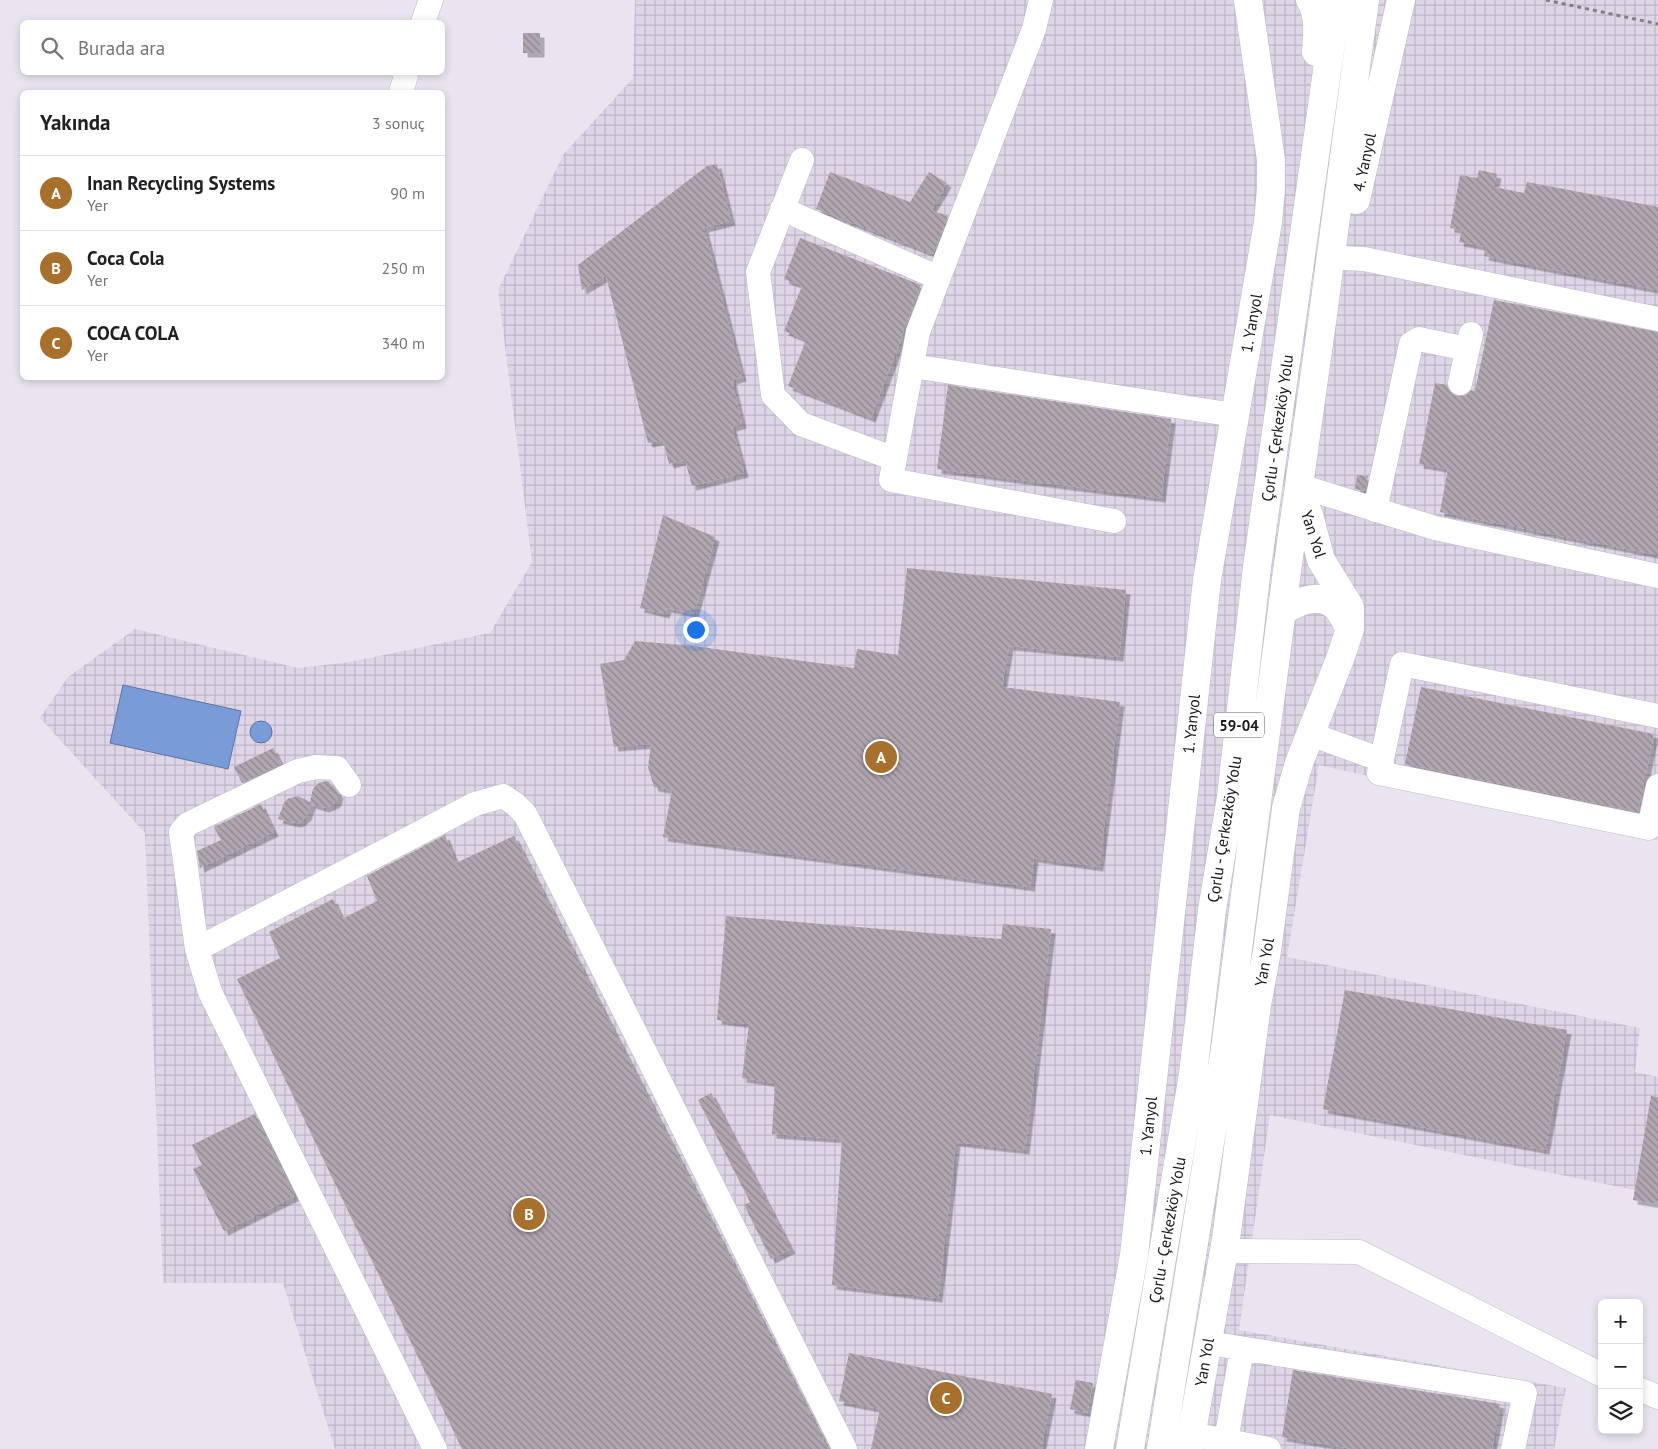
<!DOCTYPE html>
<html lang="tr">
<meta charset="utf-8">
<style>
:root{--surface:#fff;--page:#f2f2f2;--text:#202124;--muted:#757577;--line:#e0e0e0;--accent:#a7702c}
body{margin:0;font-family:"PT Sans",sans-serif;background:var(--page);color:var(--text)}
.controls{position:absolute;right:15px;bottom:15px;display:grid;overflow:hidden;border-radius:8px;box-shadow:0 2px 8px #0003}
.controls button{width:45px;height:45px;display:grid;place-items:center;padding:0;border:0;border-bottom:1px solid var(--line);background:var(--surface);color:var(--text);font:25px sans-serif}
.you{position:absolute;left:695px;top:629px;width:18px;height:18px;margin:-12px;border:4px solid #fff;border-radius:50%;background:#1a73e8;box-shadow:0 0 0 8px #1a73e833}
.badge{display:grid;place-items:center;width:32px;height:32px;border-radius:50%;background:var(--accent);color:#fff;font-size:16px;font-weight:700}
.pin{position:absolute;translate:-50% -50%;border:2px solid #fff;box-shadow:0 1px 5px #0006}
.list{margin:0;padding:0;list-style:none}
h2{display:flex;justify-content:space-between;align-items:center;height:65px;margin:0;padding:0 20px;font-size:21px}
h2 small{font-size:16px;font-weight:400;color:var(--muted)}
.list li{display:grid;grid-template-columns:32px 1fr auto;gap:15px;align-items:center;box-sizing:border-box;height:75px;padding:0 20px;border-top:1px solid var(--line)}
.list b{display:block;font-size:19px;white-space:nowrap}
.list p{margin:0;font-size:16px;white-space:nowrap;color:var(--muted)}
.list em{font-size:16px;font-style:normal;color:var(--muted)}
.icon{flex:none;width:28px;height:28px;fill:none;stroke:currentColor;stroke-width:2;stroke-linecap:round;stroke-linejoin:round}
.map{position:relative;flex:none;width:1658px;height:1449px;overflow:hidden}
.search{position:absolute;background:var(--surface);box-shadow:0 2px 8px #0003;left:20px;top:20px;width:425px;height:55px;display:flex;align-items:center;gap:12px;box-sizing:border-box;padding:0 18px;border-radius:8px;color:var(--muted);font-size:19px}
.panel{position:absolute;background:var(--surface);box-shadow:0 2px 8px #0003;left:20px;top:90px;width:425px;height:290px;border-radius:8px}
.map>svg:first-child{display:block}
.industrial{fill:url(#industrial-grid)}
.water{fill:#799cd9;stroke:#5d74a1}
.building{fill:url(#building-back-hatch);filter:url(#shadow)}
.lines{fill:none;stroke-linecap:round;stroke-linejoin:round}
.minor-casing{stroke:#c1bbc6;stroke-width:25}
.major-casing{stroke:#c1bbc6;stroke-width:29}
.path{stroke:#827e86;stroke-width:3;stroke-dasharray:4 4;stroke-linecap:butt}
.minor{stroke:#fff;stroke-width:24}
.major{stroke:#fff;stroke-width:28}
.labels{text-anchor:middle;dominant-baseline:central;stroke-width:4;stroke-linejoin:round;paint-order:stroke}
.shield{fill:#fff;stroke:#5f5d61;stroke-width:1}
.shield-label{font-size:15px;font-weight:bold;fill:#1b181d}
.street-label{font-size:16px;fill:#1b181d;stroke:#fff}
</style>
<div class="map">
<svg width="1658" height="1449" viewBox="0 0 1658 1449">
<defs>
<pattern id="industrial-grid" width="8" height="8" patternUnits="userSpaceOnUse" patternTransform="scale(1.25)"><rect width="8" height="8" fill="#ded5e7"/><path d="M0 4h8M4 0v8" fill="none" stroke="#beb6c6"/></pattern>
<pattern id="building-back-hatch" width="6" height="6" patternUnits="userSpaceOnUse" patternTransform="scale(1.25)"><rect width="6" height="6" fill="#b1a6af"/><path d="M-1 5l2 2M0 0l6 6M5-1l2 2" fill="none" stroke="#8f868e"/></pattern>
<filter id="shadow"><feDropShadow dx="4.5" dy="4.5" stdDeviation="0" flood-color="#0004"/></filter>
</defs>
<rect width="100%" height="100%" fill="#eae4f0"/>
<!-- industrial -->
<path class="industrial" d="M635,0H1658V840L1319,765L1287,957L1640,1028L1635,1072L1658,1077V1195L1270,1115L1239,1330L1566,1388L1554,1449H335L283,1283H163L145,833L40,718L68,677L135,629L298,668L350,662L490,633L532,562L498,290L563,155L633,78Z"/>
<!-- water -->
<path class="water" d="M123,685L241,711L228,769L110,743Z
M250 732a11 11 0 1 1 22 0a11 11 0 1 1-22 0Z"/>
<!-- building -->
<path class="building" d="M523,33H540V53H523Z
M717,164L731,221L704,228L742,377L732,380L742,424L732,427L744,473L692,486L685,460L669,464L663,440L648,443L606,276L582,290L578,265L707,166Z
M1479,170L1497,174L1494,187L1524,193L1527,182L1658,207V290L1484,256L1486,247L1459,242L1462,230L1450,228L1460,175L1477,178Z
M830,172L910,202L929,172L947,183L931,210L948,216L933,254L816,209Z
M800,238L921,285L871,418L788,386L806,340L784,331L802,286L784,279Z
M1494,300L1658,332V555L1440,512L1448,469L1419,464L1435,383L1447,385L1450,393L1457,396H1465L1471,390L1475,391Z
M948,385L1171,419L1161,498L937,469Z
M1357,475L1368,476L1365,491L1355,489Z
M663,515L715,537L694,614L667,608L665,614L640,608Z
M907,568L1126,590L1119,657L1009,646L1002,687L1120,702L1099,867L1034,858L1030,887L663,837L672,790L654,787L648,767L651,744L614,747L600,664L624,660L635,641L694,646L854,668L857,649L898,655Z
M1421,687L1654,734L1638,812L1405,764Z
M273,748L281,764L242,783L234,767Z
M328,781L339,794L337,801L334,804L325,808L311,804L307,816L300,822L295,823L278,819L284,803L287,799L298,796L310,802L313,789L317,784L322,782Z
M261,804L274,832L200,868L197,851L221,840L214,827Z
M445,835L456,863L514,836L828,1449H462L237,979L280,958L269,932L333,899L342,919L377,901L367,876Z
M726,916L1001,939L1003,924L1051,929L1025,1150L956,1142L938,1298L832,1285L842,1139L772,1134L775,1083L742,1078L749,1024L717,1020Z
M1345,990L1567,1030L1545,1150L1323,1109Z
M711,1093L791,1249L771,1259L744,1205L750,1202L698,1100Z
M1651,1096L1658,1097V1204L1633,1200Z
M255,1114L295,1196L224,1231L193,1169L202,1165L192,1145Z
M849,1353L1052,1394L1041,1449H871L880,1409L839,1401Z
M1293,1370L1500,1404L1492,1449H1353L1282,1437Z
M1076,1380L1093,1383L1087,1413L1070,1409Z"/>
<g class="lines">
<defs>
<path id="minor" d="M1041,0L1034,29L918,332L891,480L1114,521
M423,22L431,0
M401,92L407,72
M802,160L758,272L773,395L801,424L895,459
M782,209L939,278
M1343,258L1364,259L1658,319
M912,366L1235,415
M1460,383L1471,334
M1300,486L1435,528L1658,576
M1375,510L1411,344L1419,339L1467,349
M1658,716L1402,664L1379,773L1649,828L1658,786
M1310,734L1382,760
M349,785L337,768L316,767L298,771L188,824L181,832L197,949L210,992L435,1449
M197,949L475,804L503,796L515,804L525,814L845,1449
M1224,1251L1359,1252L1602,1375
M1208,1343L1525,1393L1513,1449
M1639,1389L1658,1397
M1191,1434L1269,1449
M1226,1441L1242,1349"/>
<path id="major" d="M1310,0C1320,15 1317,35 1316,52
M1356,200L1401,0
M1282,612C1298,601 1323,590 1339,610C1343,616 1346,622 1349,628
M1099,1449L1134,1255L1207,580L1268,222L1271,189V160L1248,0
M1130,1449L1193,1074L1212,910L1231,797L1257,567L1337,0
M1161,1449L1225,1049L1287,571L1322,322L1365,0
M1189,1449L1226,1239L1257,1005L1267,951L1286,808L1299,763L1340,659L1350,629V607L1321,560L1309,515L1299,494"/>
</defs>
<!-- minor casing -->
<use href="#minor" class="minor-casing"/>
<!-- major casing -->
<use href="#major" class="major-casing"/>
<!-- path -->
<path class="path" d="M1546,0L1658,24"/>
<!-- minor -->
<use href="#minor" class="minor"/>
<!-- major -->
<use href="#major" class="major"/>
</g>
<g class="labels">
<!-- shield labels -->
<rect class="shield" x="1214" y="712.5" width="50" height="25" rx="4"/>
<g class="shield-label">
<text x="1239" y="725">59-04</text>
</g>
<!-- street labels -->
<g class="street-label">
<text transform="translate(1364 162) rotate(-78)">4. Yanyol</text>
<text transform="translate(1251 323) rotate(-80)">1. Yanyol</text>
<text transform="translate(1277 428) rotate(-82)">Çorlu - Çerkezköy Yolu</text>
<text transform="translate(1314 534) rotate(72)">Yan Yol</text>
<text transform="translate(1191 724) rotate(-84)">1. Yanyol</text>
<text transform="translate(1224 829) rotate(-81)">Çorlu - Çerkezköy Yolu</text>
<text transform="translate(1264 962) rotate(-80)">Yan Yol</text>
<text transform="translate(1148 1126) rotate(-84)">1. Yanyol</text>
<text transform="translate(1167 1230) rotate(-80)">Çorlu - Çerkezköy Yolu</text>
<text transform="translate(1204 1362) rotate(-80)">Yan Yol</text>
</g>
</g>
</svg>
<div class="controls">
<button>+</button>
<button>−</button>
<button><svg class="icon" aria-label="layers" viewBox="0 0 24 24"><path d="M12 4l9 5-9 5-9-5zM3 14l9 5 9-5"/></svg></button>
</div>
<div class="you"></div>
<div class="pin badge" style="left:881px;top:757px">A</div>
<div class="pin badge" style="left:529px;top:1214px">B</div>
<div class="pin badge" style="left:946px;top:1398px">C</div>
<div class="search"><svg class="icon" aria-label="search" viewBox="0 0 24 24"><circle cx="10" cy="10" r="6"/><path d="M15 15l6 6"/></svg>Burada ara</div>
<section class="panel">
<h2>Yakında<small>3 sonuç</small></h2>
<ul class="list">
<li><span class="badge">A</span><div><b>Inan Recycling Systems</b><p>Yer</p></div><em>90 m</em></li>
<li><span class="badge">B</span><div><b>Coca Cola</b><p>Yer</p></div><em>250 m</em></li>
<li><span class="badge">C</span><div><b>COCA COLA</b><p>Yer</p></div><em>340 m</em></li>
</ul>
</section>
</div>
